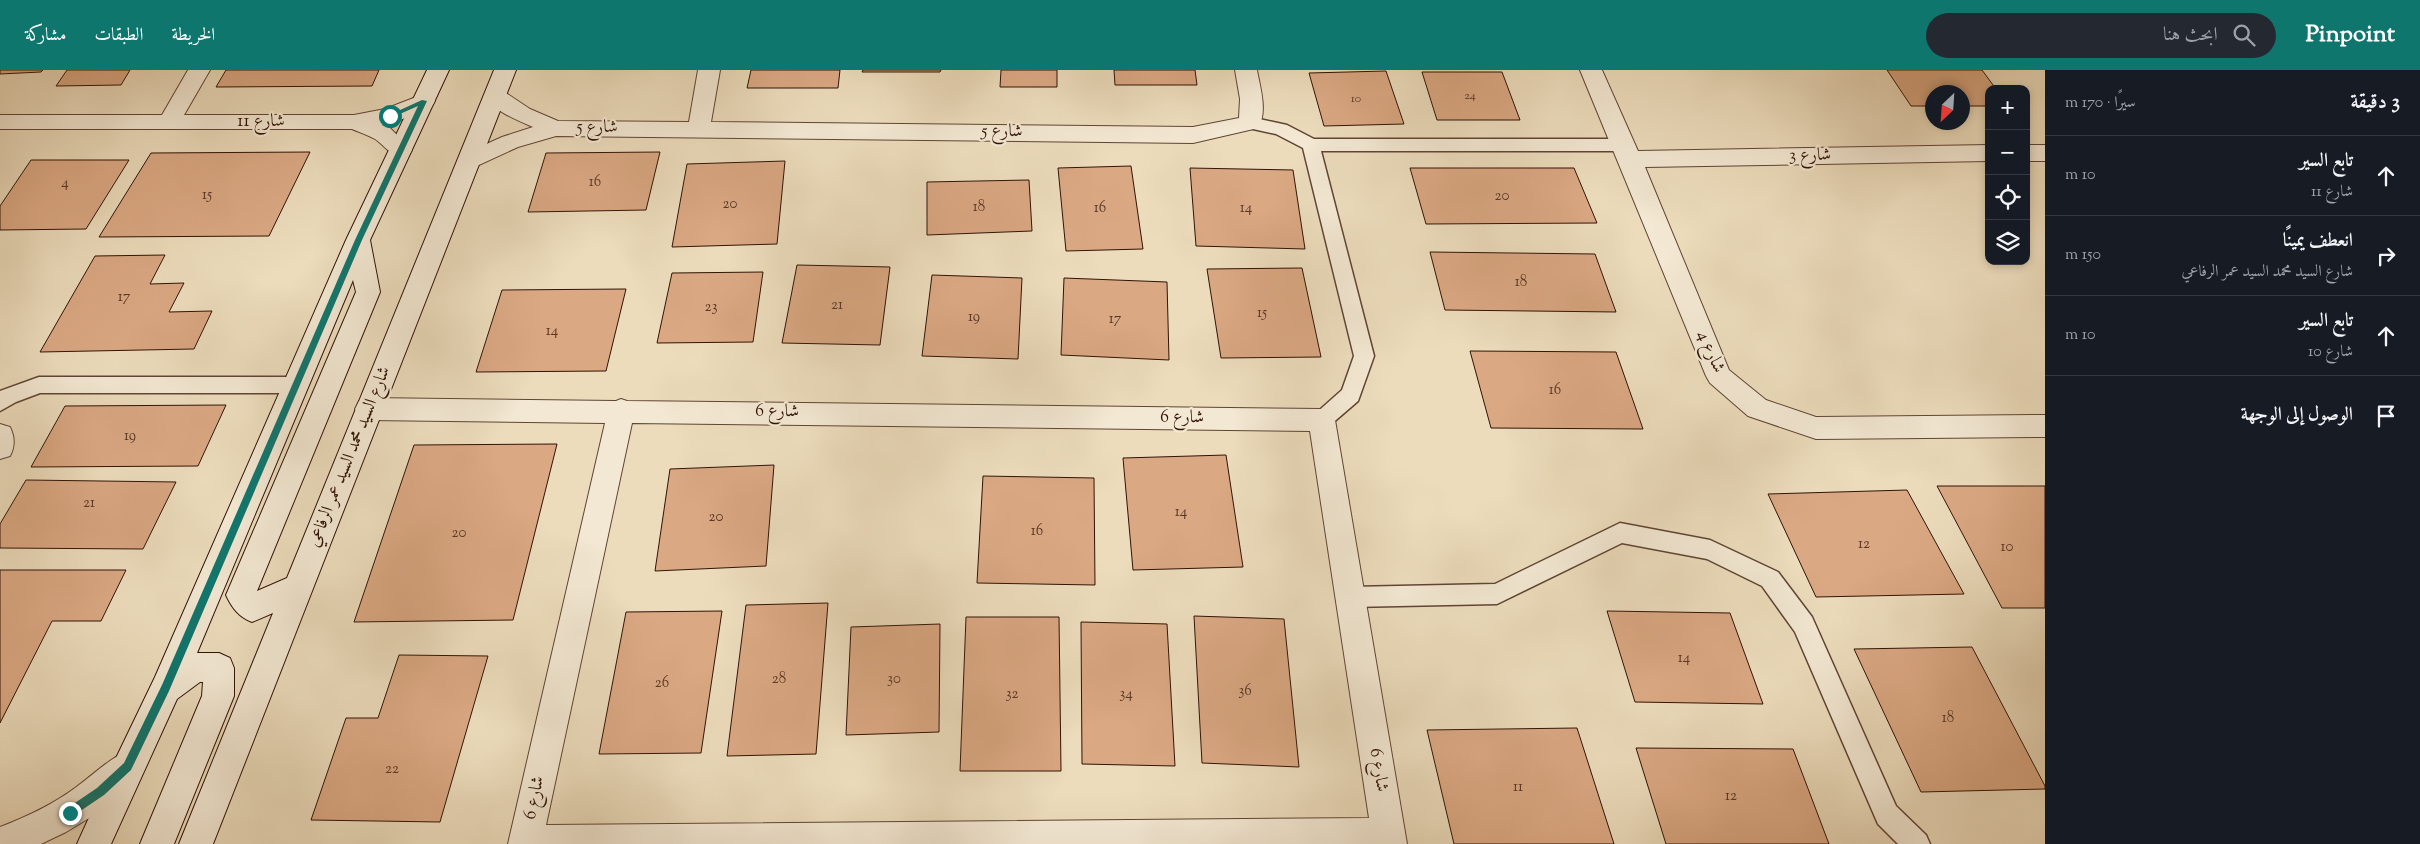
<!DOCTYPE html>
<html lang="ar">
<meta charset="utf-8">
<style>
:root{--surface:#171b24;--page:#242831;--text:#f1f3f6;--muted:#9ea1a6;--line:#363941;--accent:#0f766e}
body{margin:0;font-family:"Sorts Mill Goudy",Amiri,serif;background:var(--page);color:var(--text);direction:rtl}
.controls{position:absolute;right:15px;top:15px;display:grid;overflow:hidden;border-radius:10px;box-shadow:0 2px 8px #0003}
.controls button{width:45px;height:45px;display:grid;place-items:center;padding:0;border:0;border-bottom:1px solid var(--line);background:var(--surface);color:var(--text);font:25px sans-serif}
.compass{position:absolute;left:1925px;top:15px;width:45px;height:45px;border-radius:50%;background:var(--surface);box-shadow:0 2px 8px #0003;rotate:205deg}
.stop{position:absolute;width:15px;height:15px;margin:-11px;border:4px solid #0f766e;border-radius:50%;background:#fff}
.stop.end{background:#0f766e;border-color:#fff;box-shadow:0 1px 5px #0008}
.list{margin:0;padding:0;list-style:none}
h2{display:flex;justify-content:space-between;align-items:center;height:65px;margin:0;padding:0 20px;font-size:21px}
h2 small{font-size:16px;font-weight:400;color:var(--muted)}
.list li{display:grid;grid-template-columns:32px 1fr auto;gap:15px;align-items:center;box-sizing:border-box;height:80px;padding:0 20px;border-top:1px solid var(--line)}
.list b{display:block;font-size:19px;white-space:nowrap}
.list p{margin:0;font-size:16px;white-space:nowrap;color:var(--muted)}
.list em{font-size:16px;font-style:normal;color:var(--muted)}
.icon{flex:none;width:28px;height:28px;fill:none;stroke:currentColor;stroke-width:2;stroke-linecap:round;stroke-linejoin:round}
.map{position:relative;flex:none;width:2045px;height:774px;overflow:hidden;direction:ltr}
header{display:flex;align-items:center;gap:30px;box-sizing:border-box;height:70px;padding:0 25px;background:var(--accent);color:#fff}
header strong{font-size:24px}
nav{display:flex;gap:28px;margin-inline-start:auto;font-size:18px}
.search{width:350px;height:45px;background:var(--page);display:flex;align-items:center;gap:12px;box-sizing:border-box;padding:0 18px;border-radius:28px;color:var(--muted);font-size:19px}
main{display:flex}
aside{flex:1;background:var(--surface)}
.map>svg:first-child{display:block}
.building{fill:#daa883;stroke:#311307}
.lines{fill:none;stroke-linecap:round;stroke-linejoin:round}
.lane-casing{stroke:#604534;stroke-width:3}
.street-casing{stroke:#604534;stroke-width:2}
.secondary-casing{stroke:#311307;stroke-width:2}
.lane{fill:#f3e8d3;fill-rule:evenodd}
.street{fill:#f3e8d3;fill-rule:evenodd}
.secondary{fill:#f3e8d3;fill-rule:evenodd}
.route{fill:#0f766e}
.labels{text-anchor:middle;dominant-baseline:central;stroke-width:4.5;stroke-linejoin:round;paint-order:stroke}
.far-number-label{font-size:12px;fill:#5b3826}
.number-label{font-size:15px;fill:#5b3826}
.street-label{font-size:18px;fill:#311307;stroke:#f3e8d3}
</style>
<header>
<strong>Pinpoint</strong>
<div class="search"><svg class="icon" aria-label="search" viewBox="0 0 24 24"><circle cx="10" cy="10" r="6"/><path d="M15 15l6 6"/></svg>ابحث هنا</div>
<nav><a>الخريطة</a><a>الطبقات</a><a>مشاركة</a></nav>
</header>
<main>
<aside>
<h2>3 دقيقة<small>سيرًا · 170 m</small></h2>
<ul class="list">
<li><svg class="icon" aria-label="ahead" viewBox="0 0 24 24"><path d="M12 20V5M6 11l6-6 6 6"/></svg><div><b>تابع السير</b><p>شارع 11</p></div><em>10 m</em></li>
<li><svg class="icon" aria-label="right" viewBox="0 0 24 24"><path d="M7 20v-9h11M14 6l5 5-5 5"/></svg><div><b>انعطف يمينًا</b><p>شارع السيد محمد السيد عمر الرفاعي</p></div><em>150 m</em></li>
<li><svg class="icon" aria-label="ahead" viewBox="0 0 24 24"><path d="M12 20V5M6 11l6-6 6 6"/></svg><div><b>تابع السير</b><p>شارع 10</p></div><em>10 m</em></li>
<li><svg class="icon" aria-label="arrive" viewBox="0 0 24 24"><path d="M6 21V4h12l-3 4 3 4H6"/></svg><div><b>الوصول إلى الوجهة</b></div></li>
</ul>
</aside>
<div class="map">
<svg width="2045" height="774" viewBox="0 0 2045 774">
<rect width="100%" height="100%" fill="#ecdcbc"/>
<filter id="stains"><feTurbulence type="fractalNoise" baseFrequency=".004" numOctaves="4"/><feColorMatrix values="0 0 0 0 .2 0 0 0 0 .09 0 0 0 0 .02 0 0 0 .5 -.17"/></filter>
<radialGradient id="worn" r=".72"><stop offset=".6" stop-color="#630" stop-opacity="0"/><stop offset="1" stop-color="#630" stop-opacity=".3"/></radialGradient>
<!-- building -->
<path class="building" d="M0,0H43L41,2L0,4Z
M67,0H130L121,15L56,16Z
M226,0H379L372,16L216,17Z
M751,0H840L838,18H747Z
M863,0H941L940,2H862Z
M1001,0H1057V17H1000Z
M1114,0H1195L1197,15H1115Z
M1887,0H1982L1996,19H1989V36H1962V22H1932V36H1911Z
M1386,1L1404,54L1324,56L1309,3Z
M1422,2H1502L1520,50H1437Z
M310,82L269,166L99,167L151,83Z
M660,82L646,140L528,142L546,83Z
M31,90H129L86,159L0,160V136Z
M785,91L777,174L672,177L687,94Z
M1131,96L1143,179L1066,181L1058,98Z
M1190,98L1293,100L1305,179L1196,176Z
M1410,98H1574L1597,153L1426,154Z
M1029,110L1032,161L927,165V112Z
M1430,182L1595,184L1616,242L1445,240Z
M165,185L150,214L184,213L169,242L212,241L194,279L40,282L95,186Z
M797,195L890,197L880,275L782,273Z
M1302,198L1321,287L1221,288L1207,199Z
M763,202L753,272L657,273L672,203Z
M932,205L1022,208L1018,289L922,286Z
M1064,208L1167,212L1169,290L1061,285Z
M626,219L606,301L476,302L502,220Z
M1470,281L1616,282L1643,359L1491,358Z
M226,335L198,396L31,397L65,336Z
M557,374L513,550L354,552L414,375Z
M1226,385L1243,497L1133,500L1123,388Z
M774,395L766,496L655,501L670,399Z
M983,406L1094,408L1095,515L977,513Z
M26,410L176,412L143,479L0,478V454Z
M1937,416H2045V538H2002Z
M1907,420L1964,524L1816,527L1768,424Z
M0,500H126L101,551H52L0,653Z
M828,533L816,684L727,686L746,535Z
M722,541L701,683L599,684L626,542Z
M1607,541L1730,543L1763,634L1635,632Z
M1194,546L1284,549L1299,697L1202,693Z
M966,547H1059L1061,701H960Z
M1081,552L1167,554L1175,696L1082,694Z
M940,554L939,662L846,665L851,557Z
M1972,577L2045,716V719L1921,722L1854,579Z
M399,585L488,586L440,752L311,750L346,648H378Z
M1577,658L1614,774H1454L1427,660Z
M1636,678L1793,679L1829,774H1666Z"/>
<g class="lines">
<defs>
<path id="lane" d="M1250,47L1287,55L1314,69H1624L1630,71L1633,75L1630,79L1624,81H1321L1374,286L1358,331L1329,356L1322,359L1315,356L1312,350L1315,344L1342,320L1354,286L1303,78L1276,64L1244,57L1241,53L1244,49Z
M39,307H296L303,309L306,315L303,321L296,323H40L16,332L0,341V321Z
M1620,453L1710,470L1778,502L1812,547L1896,736L1926,765L1930,774H1898L1878,754L1795,562L1762,516L1707,489L1622,473L1497,534L1350,537L1342,534L1339,527L1342,520L1350,517L1495,514Z"/>
<path id="street" d="M188,0H210L184,45H354L385,39L424,24L432,26L435,31L432,36L398,51L382,55L390,58L412,80L409,85C392,90 387,77 375,69C368,65 359,62 352,59H0V45H162Z
M698,0H720L711,52L1193,57L1239,48L1240,29L1235,0H1257C1260,17 1268,42 1258,58L1193,73L556,66L518,77L468,100L460,98L457,92L460,86L502,67L533,57C517,50 494,41 484,26L487,21L495,19L503,21L530,39L558,51L689,52Z
M1580,0H1602L1638,81L1989,75V91L1645,97L1729,300L1766,330L1816,347L2045,345V367L1816,369L1748,346L1710,313L1706,306Z
M2026,75H2045V91H2026Z
M368,328L616,331L621,329L627,331L1322,339L1332,342L1335,350L1407,774H508L605,353L368,350L359,347L355,339L359,331ZM632,353L1310,361L1369,748L546,755Z
M0,354L10,357C15,368 15,376 10,386L0,389Z
M128,681L139,686L144,697L139,708L125,721L96,744L66,762L41,774H0V757C26,747 52,735 75,718C92,706 108,689 128,681Z"/>
<path id="secondary" d="M427,0H449L370,170L380,222L257,521L287,508L494,0H516L213,774H179L273,543L252,552C239,547 232,538 226,525L356,222L353,210L197,583H219L230,588L234,598V626L174,774H140L202,626L203,612H200L177,629L111,774H77L117,686L155,607L346,170Z"/>
</defs>
<!-- lane casing -->
<use href="#lane" class="lane-casing"/>
<!-- street casing -->
<use href="#street" class="street-casing"/>
<!-- secondary casing -->
<use href="#secondary" class="secondary-casing"/>
<!-- lane -->
<use href="#lane" class="lane"/>
<!-- street -->
<use href="#street" class="street"/>
<!-- secondary -->
<use href="#secondary" class="secondary"/>
</g>
<!-- route -->
<path class="route" d="M422,30L427,31L362,170L169,621L131,700L104,725L73,746H66V739L97,718L124,693L162,615L355,170L418,36L393,47L387,46Z"/>
<g class="labels">
<!-- far-number labels -->
<g class="far-number-label">
<text x="1470" y="26">24</text>
<text x="1356" y="29">10</text>
</g>
<!-- number labels -->
<g class="number-label">
<text x="595" y="112">16</text>
<text x="65" y="113">4</text>
<text x="207" y="125">15</text>
<text x="1502" y="126">20</text>
<text x="730" y="134">20</text>
<text x="979" y="137">18</text>
<text x="1100" y="138">16</text>
<text x="1246" y="138">14</text>
<text x="1521" y="212">18</text>
<text x="124" y="227">17</text>
<text x="837" y="235">21</text>
<text x="711" y="237">23</text>
<text x="1262" y="243">15</text>
<text x="974" y="247">19</text>
<text x="1115" y="249">17</text>
<text x="552" y="261">14</text>
<text x="1555" y="320">16</text>
<text x="130" y="366">19</text>
<text x="89" y="433">21</text>
<text x="1181" y="442">14</text>
<text x="716" y="447">20</text>
<text x="1037" y="461">16</text>
<text x="459" y="463">20</text>
<text x="1864" y="474">12</text>
<text x="2007" y="477">10</text>
<text x="1684" y="588">14</text>
<text x="779" y="609">28</text>
<text x="894" y="609">30</text>
<text x="662" y="613">26</text>
<text x="1245" y="621">36</text>
<text x="1012" y="624">32</text>
<text x="1126" y="624">34</text>
<text x="1948" y="648">18</text>
<text x="392" y="699">22</text>
<text x="1518" y="717">11</text>
<text x="1731" y="726">12</text>
</g>
<!-- street labels -->
<g class="street-label">
<text x="261" y="52">شارع 11</text>
<text x="597" y="58">شارع 5</text>
<text transform="translate(1002 62) rotate(1)">شارع 5</text>
<text transform="translate(1810 86) rotate(-1)">شارع 3</text>
<text transform="translate(1710 282) rotate(66)">شارع 4</text>
<text transform="translate(777 342) rotate(1)">شارع 6</text>
<text transform="translate(1182 348) rotate(1)">شارع 6</text>
<text transform="translate(350 387) rotate(-68)">شارع السيد محمد السيد عمر الرفاعي</text>
<text transform="translate(1378 700) rotate(81)">شارع 6</text>
<text transform="translate(535 728) rotate(-78)">شارع 6</text>
</g>
</g>
<rect width="100%" height="100%" filter="url(#stains)"/>
<rect width="100%" height="100%" fill="url(#worn)"/>
</svg>
<div class="controls">
<button>+</button>
<button>−</button>
<button><svg class="icon" aria-label="locate" viewBox="0 0 24 24"><circle cx="12" cy="12" r="6"/><path d="M12 2v4M12 18v4M2 12h4M18 12h4"/></svg></button>
<button><svg class="icon" aria-label="layers" viewBox="0 0 24 24"><path d="M12 4l9 5-9 5-9-5zM3 14l9 5 9-5"/></svg></button>
</div>
<svg class="compass" viewBox="-18 -18 36 36"><path d="M0-13l5 13h-10z" fill="#e53935"/><path d="M0 13l5-13h-10z" fill="#9ea1a6"/></svg>
<div class="stop" style="left:390px;top:46px"></div>
<div class="stop end" style="left:70px;top:743px"></div>
</div>
</main>
